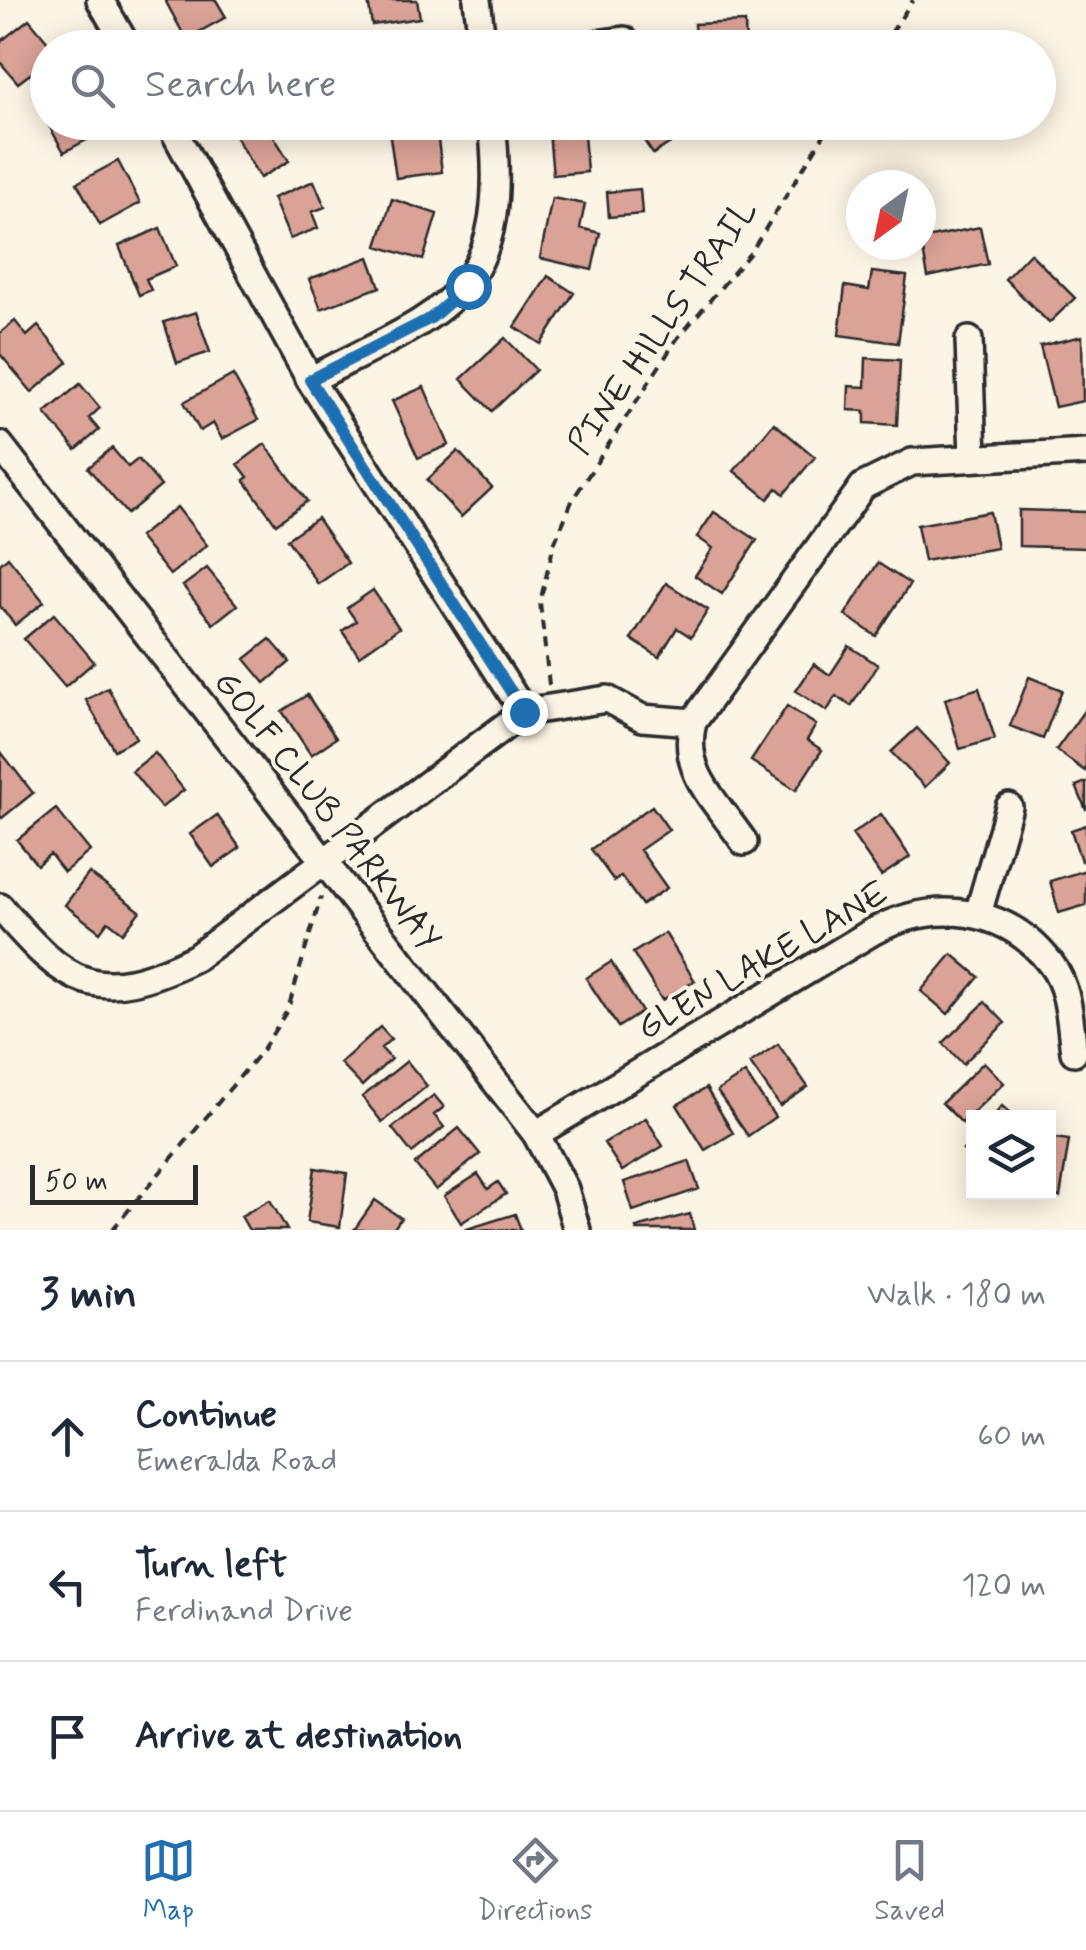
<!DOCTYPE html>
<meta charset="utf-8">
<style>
:root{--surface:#fff;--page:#f6f6f7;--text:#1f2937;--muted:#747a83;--line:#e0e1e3;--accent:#1f6fb2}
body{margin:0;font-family:Mynerve,sans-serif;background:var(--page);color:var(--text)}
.controls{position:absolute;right:30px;bottom:30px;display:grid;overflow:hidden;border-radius:0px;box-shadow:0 5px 25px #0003}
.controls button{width:90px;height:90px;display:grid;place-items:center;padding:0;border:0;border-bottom:2px solid var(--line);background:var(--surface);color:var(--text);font:50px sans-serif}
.compass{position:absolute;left:846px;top:170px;width:90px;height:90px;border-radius:50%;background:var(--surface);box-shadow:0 5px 25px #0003;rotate:213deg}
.scale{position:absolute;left:30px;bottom:25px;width:168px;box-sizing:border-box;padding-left:10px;border:5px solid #2b2b2b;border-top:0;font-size:28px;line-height:35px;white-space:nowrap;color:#2b2b2b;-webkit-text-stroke:8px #fcf5e5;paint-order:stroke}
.stop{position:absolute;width:30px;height:30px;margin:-22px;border:8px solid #1f6fb2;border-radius:50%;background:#fff}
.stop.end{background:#1f6fb2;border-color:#fff;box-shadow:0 2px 10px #0008}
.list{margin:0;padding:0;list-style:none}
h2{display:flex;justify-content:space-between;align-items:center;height:130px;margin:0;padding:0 40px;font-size:42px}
h2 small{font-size:32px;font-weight:400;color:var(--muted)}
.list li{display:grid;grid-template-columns:65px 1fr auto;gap:30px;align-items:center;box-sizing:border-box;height:150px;padding:0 40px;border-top:2px solid var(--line)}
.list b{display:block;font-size:38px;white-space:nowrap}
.list p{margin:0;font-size:32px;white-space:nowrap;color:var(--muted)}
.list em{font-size:32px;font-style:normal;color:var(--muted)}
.icon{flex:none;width:55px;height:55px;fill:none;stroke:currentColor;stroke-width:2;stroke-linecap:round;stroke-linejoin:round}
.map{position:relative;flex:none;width:1086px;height:1230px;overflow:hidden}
.search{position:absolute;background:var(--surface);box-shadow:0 5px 25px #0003;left:30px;right:30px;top:30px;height:110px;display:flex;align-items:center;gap:25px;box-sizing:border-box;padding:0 35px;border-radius:55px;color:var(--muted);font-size:38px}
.sheet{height:580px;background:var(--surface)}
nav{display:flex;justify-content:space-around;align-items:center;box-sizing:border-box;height:140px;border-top:2px solid var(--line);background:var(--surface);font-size:28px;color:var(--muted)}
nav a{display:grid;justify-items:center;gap:5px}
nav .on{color:var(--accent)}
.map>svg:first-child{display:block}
.building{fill:#dba297;stroke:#2b2b2b;stroke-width:2.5}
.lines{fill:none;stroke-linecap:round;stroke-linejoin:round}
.minor-casing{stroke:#2b2b2b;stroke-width:32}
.path{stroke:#2b2b2b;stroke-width:4;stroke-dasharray:10 8;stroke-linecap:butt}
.minor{stroke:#fcf5e5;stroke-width:25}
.route{stroke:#1f6fb2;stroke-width:12}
.labels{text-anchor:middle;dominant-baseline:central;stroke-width:8;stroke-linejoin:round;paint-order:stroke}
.street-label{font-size:35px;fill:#2b2b2b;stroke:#fcf5e5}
</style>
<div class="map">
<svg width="1086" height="1230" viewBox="0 0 1086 1230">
<rect width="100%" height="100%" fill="#fcf5e5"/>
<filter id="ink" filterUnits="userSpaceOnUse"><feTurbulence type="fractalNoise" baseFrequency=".01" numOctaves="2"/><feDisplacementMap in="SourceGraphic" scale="20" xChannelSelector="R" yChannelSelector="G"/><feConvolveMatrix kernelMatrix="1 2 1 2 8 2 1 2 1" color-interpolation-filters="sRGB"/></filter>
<g filter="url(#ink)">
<!-- building -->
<path class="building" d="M165,0H216L226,17L186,39Z
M368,0H417L420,18L372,25Z
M29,19L53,48H48V83L41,88L30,74L18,83L0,62V42Z
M745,22L746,48H695L694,24Z
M101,122L105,130L64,152L48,124Z
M235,122H265L289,161L260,178L229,126Z
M548,122H583L587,172L553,175Z
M642,122H703L653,154L635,127Z
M436,124L442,172L396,178L389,130Z
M118,161L140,203L100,225L77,183Z
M314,181L325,207L312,212L318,228L290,239L273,198Z
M640,189L642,214L609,217L607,192Z
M552,198L585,204L580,228L600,233L592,270L540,258Z
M392,199L437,214L423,260L377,246Z
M980,227L988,264L928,277L921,239Z
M160,228L176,266L146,279L151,290L139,295L119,246Z
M1030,253L1075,298L1049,323L1005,279Z
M369,257L380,287L321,309L309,279Z
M872,272L907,276L898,343L839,335L845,286L869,290Z
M548,276L574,293L541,344L515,327Z
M196,312L210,352L177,363L164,322Z
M15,321L27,336L38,326L68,362L32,392L0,354V333Z
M1082,336L1083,401L1055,407L1040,346Z
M505,338L536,370L492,411L461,379Z
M866,358L900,360L897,425L865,423V411L848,410L849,386L865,387Z
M233,375L258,420L222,439L213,423L200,431L184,402Z
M80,384L100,408L89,418L99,430L76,450L45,413Z
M424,387L449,445L418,458L392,401Z
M774,423L815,457L784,494L777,488L768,499L734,471Z
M265,444L307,501L276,524L244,480L248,477L238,464Z
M112,448L128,467L138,459L161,486L127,514L88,468Z
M458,451L492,488L461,517L427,480Z
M177,507L207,545L170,575L139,537Z
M1019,510L1086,512V548L1019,546Z
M714,512L757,540L722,594L695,576L713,548L697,537Z
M990,512L997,548L924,561L917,525Z
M317,518L348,563L318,584L287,539Z
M8,557L44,602L15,625L0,606V564Z
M878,563L910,584L876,636L845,615Z
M207,568L237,605L213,624L183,586Z
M666,583L708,610L691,637L677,628L659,657L631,639Z
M373,590L399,628L359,656L342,631L356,621L347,608Z
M54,614L94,662L65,687L24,639Z
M270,639L290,662L265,683L245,659Z
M849,646L878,665L851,706L836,696L827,711L796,691L814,664L830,675Z
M1029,677L1062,690L1043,739L1010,726Z
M108,688L136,738L114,750L86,700Z
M979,688L995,739L960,749L945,699Z
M307,695L336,738L311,755L282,711Z
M787,706L816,725L807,740L822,750L796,790L751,761Z
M1086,708V770L1085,771L1056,750Z
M917,728L950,763L925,787L891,752Z
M1,752L33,793L2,818L0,816Z
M155,753L184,790L161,808L132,771Z
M1086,782V810L1076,786Z
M652,806L669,830L640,850L667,888L642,905L621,876L614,881L591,849Z
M56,809L90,851L64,872L50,854L37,865L17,840Z
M881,814L910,857L881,876L852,834Z
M217,815L240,848L213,867L190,834Z
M1086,825V860L1081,861L1071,830Z
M1086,870V905L1059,913L1050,881Z
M89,873L140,911L123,933L108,921L100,932L65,905Z
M665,933L695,981L662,1000L633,953Z
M952,954L979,977L948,1014L921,991Z
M611,962L642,1012L618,1027L586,978Z
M985,1002L1005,1023L963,1064L943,1043Z
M380,1027L391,1039L381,1048L391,1059L362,1086L340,1063Z
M778,1044L808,1087L780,1106L750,1063Z
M407,1061L427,1086L382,1122L362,1097Z
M984,1062L1004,1083L962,1123L942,1103Z
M745,1073L775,1117L748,1136L717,1091Z
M706,1088L733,1133L705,1150L677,1105Z
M434,1095L444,1107L434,1115L444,1127L412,1153L392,1128Z
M1002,1106L1015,1118H992Z
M646,1118L663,1146L622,1171L604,1143Z
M459,1128L480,1154L436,1190L415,1164Z
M1048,1137L1069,1140L1060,1197L1031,1192H1048Z
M974,1138V1159L963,1150Z
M689,1161L699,1189L633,1211L624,1182Z
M315,1168L347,1173L340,1227L307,1222Z
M478,1174L488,1189L498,1182L506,1194L461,1223L444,1196Z
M270,1200L287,1230H249L241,1216Z
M375,1200L401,1218L393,1230H354Z
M515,1214L521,1230H464Z
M690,1214L694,1230H637L636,1228Z"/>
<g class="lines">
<defs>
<path id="minor" d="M100,0L128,48
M477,0L483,48
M569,48L624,40
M169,122L310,380L524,712
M969,340L973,458
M310,380C447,309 511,298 492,122
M0,445L536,1134L565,1189L577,1230
M693,722C680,772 717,802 744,842
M0,907C67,985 95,1007 195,958L524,712L607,699L642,718L693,722L863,486L912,462L1086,452
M978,914L1009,807
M536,1134L872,932C933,899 1006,905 1051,964C1070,989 1070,1023 1074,1052"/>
</defs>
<!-- minor casing -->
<use href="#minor" class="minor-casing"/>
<!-- path -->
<path class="path" d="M881,48L913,0
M549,685L540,602L554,544L573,499L677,339L751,252L832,122
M112,1230L263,1049L288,1009L321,897"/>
<!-- minor -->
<use href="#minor" class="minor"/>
</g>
</g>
<g class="lines" filter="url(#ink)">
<!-- route -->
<path class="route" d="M468,286L431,318L310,380L524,712"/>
</g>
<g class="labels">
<!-- street labels -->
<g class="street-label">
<text transform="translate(663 327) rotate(-55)">PINE HILLS TRAIL</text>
<text transform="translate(327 811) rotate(52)">GOLF CLUB PARKWAY</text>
<text transform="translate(763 961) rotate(-30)">GLEN LAKE LANE</text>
</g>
</g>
</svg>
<div class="controls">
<button><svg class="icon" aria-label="layers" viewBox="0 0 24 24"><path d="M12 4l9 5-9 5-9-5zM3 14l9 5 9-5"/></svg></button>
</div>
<svg class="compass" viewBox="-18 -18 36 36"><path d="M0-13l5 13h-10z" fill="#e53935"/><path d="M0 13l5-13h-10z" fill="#747a83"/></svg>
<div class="scale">50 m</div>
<div class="stop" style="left:468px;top:286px"></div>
<div class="stop end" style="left:524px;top:712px"></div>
<div class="search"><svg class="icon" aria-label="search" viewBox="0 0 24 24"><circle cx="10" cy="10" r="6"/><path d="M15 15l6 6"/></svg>Search here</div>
</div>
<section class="sheet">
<h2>3 min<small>Walk · 180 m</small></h2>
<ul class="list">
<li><svg class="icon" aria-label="ahead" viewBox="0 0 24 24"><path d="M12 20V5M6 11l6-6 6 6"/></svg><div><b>Continue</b><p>Emeralda Road</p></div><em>60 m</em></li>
<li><svg class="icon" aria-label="left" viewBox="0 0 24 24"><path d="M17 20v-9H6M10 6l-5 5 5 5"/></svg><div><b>Turn left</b><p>Ferdinand Drive</p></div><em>120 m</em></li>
<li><svg class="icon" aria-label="arrive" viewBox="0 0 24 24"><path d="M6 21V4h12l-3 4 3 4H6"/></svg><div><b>Arrive at destination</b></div></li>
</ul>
</section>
<nav>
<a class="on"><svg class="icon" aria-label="map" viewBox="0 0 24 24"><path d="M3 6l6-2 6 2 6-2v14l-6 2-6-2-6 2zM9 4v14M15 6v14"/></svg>Map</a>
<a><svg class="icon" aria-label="directions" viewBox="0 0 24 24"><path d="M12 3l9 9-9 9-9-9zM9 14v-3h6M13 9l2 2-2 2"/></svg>Directions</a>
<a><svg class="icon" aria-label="saved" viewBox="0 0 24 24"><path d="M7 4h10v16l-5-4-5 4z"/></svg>Saved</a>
</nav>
